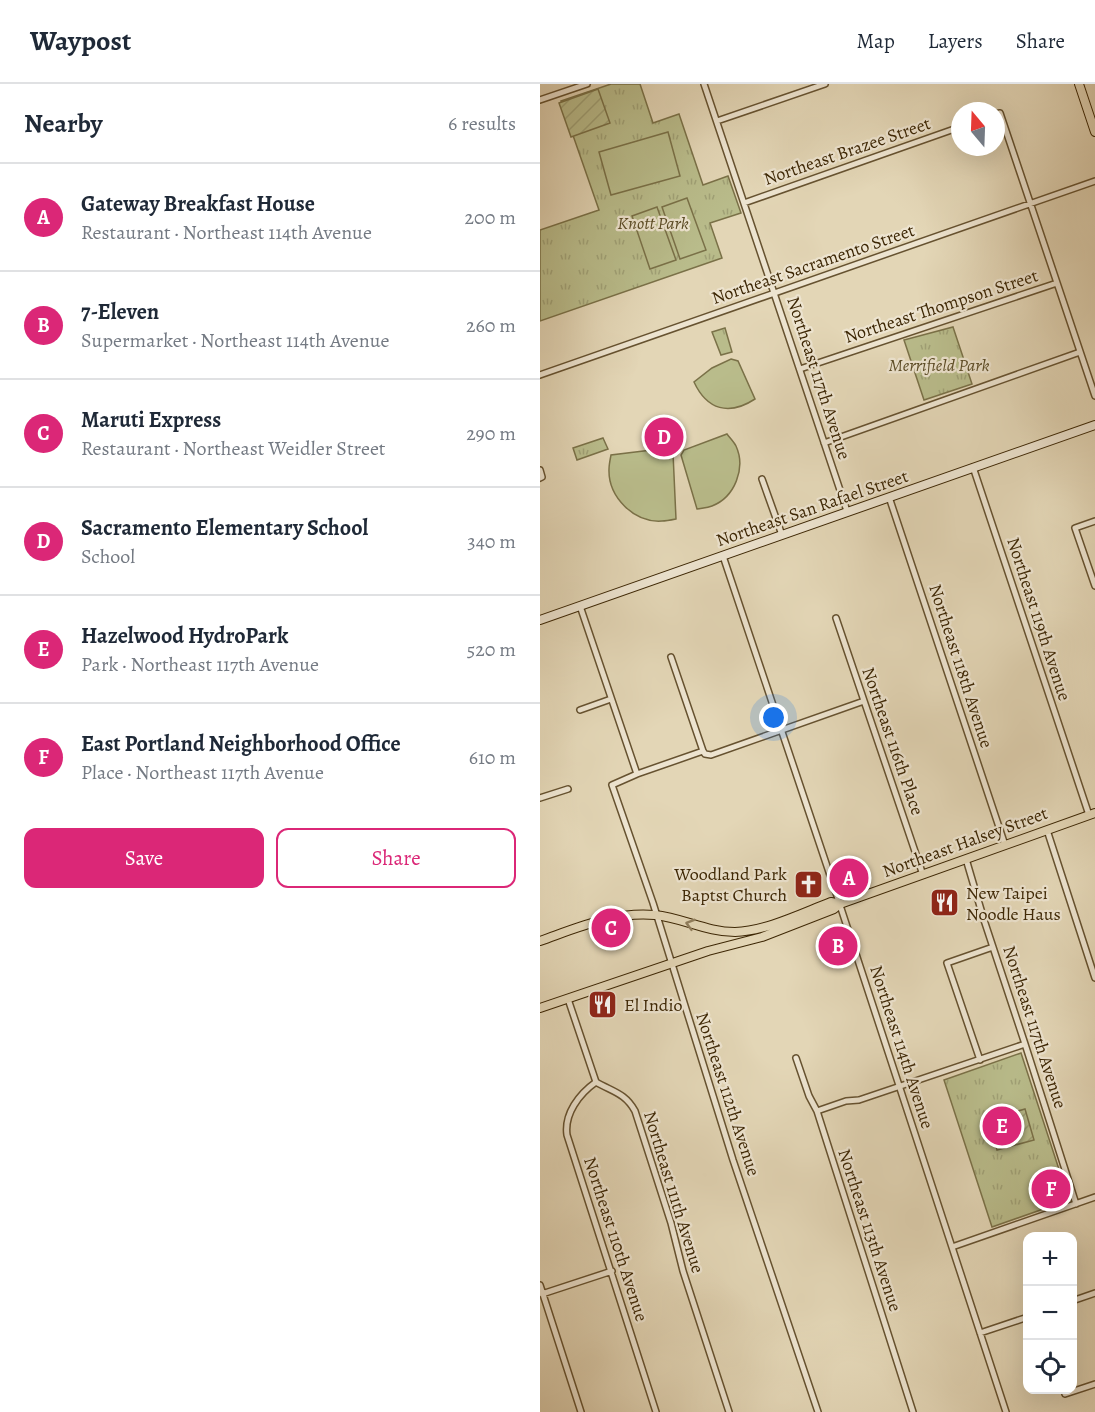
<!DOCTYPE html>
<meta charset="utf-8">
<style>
:root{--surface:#fff;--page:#f2f2f3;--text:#1f2937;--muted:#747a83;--line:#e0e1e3;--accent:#db2777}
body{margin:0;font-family:Alegreya,serif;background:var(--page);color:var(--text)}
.controls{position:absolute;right:18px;bottom:18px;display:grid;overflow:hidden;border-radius:12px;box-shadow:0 6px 24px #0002}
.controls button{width:54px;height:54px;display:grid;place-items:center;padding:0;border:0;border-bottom:2px solid var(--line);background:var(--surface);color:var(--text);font:30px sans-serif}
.compass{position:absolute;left:411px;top:18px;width:54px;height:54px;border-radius:50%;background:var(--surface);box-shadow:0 6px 24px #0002;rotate:341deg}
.you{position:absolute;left:234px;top:634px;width:21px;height:21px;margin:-15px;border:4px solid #fff;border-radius:50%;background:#1a73e8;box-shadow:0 0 0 9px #1a73e833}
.badge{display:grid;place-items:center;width:39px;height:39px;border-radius:50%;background:var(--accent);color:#fff;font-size:20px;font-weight:700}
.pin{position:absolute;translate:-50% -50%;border:3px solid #fff;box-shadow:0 2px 6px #0006}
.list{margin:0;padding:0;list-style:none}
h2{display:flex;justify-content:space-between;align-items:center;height:78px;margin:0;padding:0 24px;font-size:26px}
h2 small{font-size:20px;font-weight:400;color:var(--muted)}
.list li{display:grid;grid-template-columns:39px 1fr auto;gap:18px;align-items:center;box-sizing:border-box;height:108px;padding:0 24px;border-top:2px solid var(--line)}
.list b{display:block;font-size:22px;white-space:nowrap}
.list p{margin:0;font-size:20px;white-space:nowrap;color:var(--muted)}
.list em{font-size:20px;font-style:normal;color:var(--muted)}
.actions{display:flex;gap:12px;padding:18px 24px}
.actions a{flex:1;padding:14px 0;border:2px solid var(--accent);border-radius:12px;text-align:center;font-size:21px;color:var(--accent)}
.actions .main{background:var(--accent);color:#fff}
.icon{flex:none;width:33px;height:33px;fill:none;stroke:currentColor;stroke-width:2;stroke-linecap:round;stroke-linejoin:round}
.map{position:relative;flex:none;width:555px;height:1328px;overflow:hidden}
header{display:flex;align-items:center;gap:36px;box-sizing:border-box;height:84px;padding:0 30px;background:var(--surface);border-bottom:2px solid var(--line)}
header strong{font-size:28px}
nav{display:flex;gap:33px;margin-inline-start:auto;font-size:21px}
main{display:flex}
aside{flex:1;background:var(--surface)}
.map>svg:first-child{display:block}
.grass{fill:url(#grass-tufts);stroke:#7a7148;stroke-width:1.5}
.garden{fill:url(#garden-furrows);stroke:#7a7148;stroke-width:1.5}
.pitch{fill:#b9bc8b;stroke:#7a7148;stroke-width:1.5}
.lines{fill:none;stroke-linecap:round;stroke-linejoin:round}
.street-casing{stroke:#665230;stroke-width:8}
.secondary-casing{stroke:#3c2604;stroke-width:10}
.primary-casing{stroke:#3c2604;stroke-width:10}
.street{stroke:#ede4d0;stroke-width:5}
.secondary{stroke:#ede4d0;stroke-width:8}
.primary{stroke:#e3d6b6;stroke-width:8}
.oneway{stroke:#907e5d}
.labels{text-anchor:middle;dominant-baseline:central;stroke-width:4.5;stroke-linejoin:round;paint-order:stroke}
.street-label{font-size:18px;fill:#3c2604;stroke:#ede4d0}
.park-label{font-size:18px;font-style:italic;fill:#5b4c26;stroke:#ede4d0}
.poi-label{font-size:18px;fill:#3c2604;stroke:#ede4d0;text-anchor:start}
</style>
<header>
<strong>Waypost</strong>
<nav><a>Map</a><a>Layers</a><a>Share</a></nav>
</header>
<main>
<aside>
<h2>Nearby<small>6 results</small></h2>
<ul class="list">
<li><span class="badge">A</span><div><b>Gateway Breakfast House</b><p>Restaurant · Northeast 114th Avenue</p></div><em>200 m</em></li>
<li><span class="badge">B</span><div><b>7-Eleven</b><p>Supermarket · Northeast 114th Avenue</p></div><em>260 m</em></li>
<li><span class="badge">C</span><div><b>Maruti Express</b><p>Restaurant · Northeast Weidler Street</p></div><em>290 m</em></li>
<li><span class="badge">D</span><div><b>Sacramento Elementary School</b><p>School</p></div><em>340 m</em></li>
<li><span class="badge">E</span><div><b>Hazelwood HydroPark</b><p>Park · Northeast 117th Avenue</p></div><em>520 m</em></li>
<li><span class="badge">F</span><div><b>East Portland Neighborhood Office</b><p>Place · Northeast 117th Avenue</p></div><em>610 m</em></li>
</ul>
<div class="actions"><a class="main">Save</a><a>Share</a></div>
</aside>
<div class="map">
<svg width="555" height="1328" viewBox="0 0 555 1328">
<defs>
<pattern id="grass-tufts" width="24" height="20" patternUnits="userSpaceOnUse" patternTransform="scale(1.5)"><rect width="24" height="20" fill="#b9bc8b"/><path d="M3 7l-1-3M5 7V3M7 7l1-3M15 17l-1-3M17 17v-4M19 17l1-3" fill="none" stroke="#a0a176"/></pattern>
<pattern id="garden-furrows" width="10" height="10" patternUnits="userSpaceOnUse" patternTransform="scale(1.5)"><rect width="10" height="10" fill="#b9bc8b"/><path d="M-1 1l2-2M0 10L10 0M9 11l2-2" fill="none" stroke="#a0a176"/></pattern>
</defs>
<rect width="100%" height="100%" fill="#e3d6b6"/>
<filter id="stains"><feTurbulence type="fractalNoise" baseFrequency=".00333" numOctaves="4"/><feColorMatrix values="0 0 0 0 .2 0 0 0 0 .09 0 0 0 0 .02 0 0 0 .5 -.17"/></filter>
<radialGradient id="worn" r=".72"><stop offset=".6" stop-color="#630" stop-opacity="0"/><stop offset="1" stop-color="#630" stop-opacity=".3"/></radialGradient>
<!-- grass -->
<path class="grass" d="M71,0H100L113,39L139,30L163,101L188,92L201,129L170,139L182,174L0,237V146L59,126L21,17Z
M413,243L432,300L384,316L364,256Z
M185,244L192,268L181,271L172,248Z
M63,354L68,365L37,376L33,364Z
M481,969L529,1116L452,1143L404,996Z"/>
<!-- garden -->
<path class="garden" d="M58,5L70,39L31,53L19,19Z
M485,1025L494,1056L457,1066L452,1047L461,1032Z"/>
<!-- pitch -->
<path class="pitch" d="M128,48L140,92L71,111L59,68Z
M147,114L166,166L140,175L122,123Z
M117,123L136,176L110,185L92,132Z
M191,275L198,277L215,315C189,332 167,326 154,298L172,284Z
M187,350C190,354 194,358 196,362C206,384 195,413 172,422C167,424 162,424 157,425L141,371L144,366Z
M128,364L133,369L136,435C131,436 126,437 122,437C94,439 68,413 69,385C69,381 70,376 71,371Z"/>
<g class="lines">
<defs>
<path id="street" d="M164,0L307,427
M0,16L47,0
M456,30L460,29L555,312
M177,37L285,0
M204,119L420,43
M260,285L517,199
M0,291L555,97
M284,359L540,268
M433,383L549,731
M0,386L2,393L0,394
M222,395L242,451
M349,413L465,761
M555,437L535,444L555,502
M183,472L296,809L466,1328
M40,522L97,690
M296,534L383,791
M131,573L163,667
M40,626L71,615
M0,714L28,705
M507,746L555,894
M426,775L444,836L485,960L536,1120
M28,915L56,998C73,1008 85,1009 95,1027L131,1139L143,1187L189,1328
M256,974L269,1012L277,1027L373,1328
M440,976L407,879L453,863
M56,998C39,1010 24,1030 27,1051L116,1328
M277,1027L306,1017L319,1016L485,960
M412,1163L555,1113
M0,1201L41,1328
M2,1210L72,1187
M532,1217L555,1209
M440,1249L488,1233
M525,1310L555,1300
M278,1328L193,1076L113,819L72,701L97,690L163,667L165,670L171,671L324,617"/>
<path id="secondary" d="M0,536L555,341"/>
<path id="primary" d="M539,0L555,48
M0,857C37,844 75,827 115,831C143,834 167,848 195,848C226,847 262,829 291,818L300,820
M0,924L168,867L222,853L294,825L300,820L555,729"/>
</defs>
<!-- street casing -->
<use href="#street" class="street-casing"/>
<!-- secondary casing -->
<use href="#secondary" class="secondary-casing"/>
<!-- primary casing -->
<use href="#primary" class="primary-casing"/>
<!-- street -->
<use href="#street" class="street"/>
<!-- secondary -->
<use href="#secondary" class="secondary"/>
<!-- primary -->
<use href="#primary" class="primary"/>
</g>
<!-- one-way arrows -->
<defs><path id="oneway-chevron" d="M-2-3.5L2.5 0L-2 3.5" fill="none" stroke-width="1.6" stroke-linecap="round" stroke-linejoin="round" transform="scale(1.5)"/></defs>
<use class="oneway" href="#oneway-chevron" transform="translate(150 840) rotate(-164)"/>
<!-- icons -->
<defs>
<symbol id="church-square" viewBox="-11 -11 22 22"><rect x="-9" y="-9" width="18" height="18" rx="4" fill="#8f2418" stroke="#ede4d0"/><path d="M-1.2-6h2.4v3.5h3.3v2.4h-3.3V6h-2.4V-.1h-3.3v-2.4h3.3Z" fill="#fff"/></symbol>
<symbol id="restaurant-square" viewBox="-11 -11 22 22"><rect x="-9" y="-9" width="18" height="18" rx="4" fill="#8f2418" stroke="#ede4d0"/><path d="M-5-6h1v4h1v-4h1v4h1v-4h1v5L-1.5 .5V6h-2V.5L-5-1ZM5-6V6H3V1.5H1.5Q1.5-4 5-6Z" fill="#fff"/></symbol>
</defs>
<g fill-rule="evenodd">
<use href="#church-square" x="252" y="784" width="33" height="33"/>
<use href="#restaurant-square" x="388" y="802" width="33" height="33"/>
<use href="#restaurant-square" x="46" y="904" width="33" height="33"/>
</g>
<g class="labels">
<!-- street labels -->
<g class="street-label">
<text transform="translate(307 67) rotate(-19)">Northeast Brazee Street</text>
<text transform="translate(273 180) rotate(-19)">Northeast Sacramento Street</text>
<text transform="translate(401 222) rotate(-18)">Northeast Thompson Street</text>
<text transform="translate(279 294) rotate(72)">Northeast 117th Avenue</text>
<text transform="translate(272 424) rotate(-19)">Northeast San Rafael Street</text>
<text transform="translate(499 535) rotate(72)">Northeast 119th Avenue</text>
<text transform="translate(421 582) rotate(72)">Northeast 118th Avenue</text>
<text transform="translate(353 657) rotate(71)">Northeast 116th Place</text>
<text transform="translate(425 758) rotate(-20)">Northeast Halsey Street</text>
<text transform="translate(495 943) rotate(72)">Northeast 117th Avenue</text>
<text transform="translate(362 963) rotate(72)">Northeast 114th Avenue</text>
<text transform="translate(188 1010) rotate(72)">Northeast 112th Avenue</text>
<text transform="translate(134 1108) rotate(73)">Northeast 111th Avenue</text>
<text transform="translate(330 1146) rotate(72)">Northeast 113th Avenue</text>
<text transform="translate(76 1155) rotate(72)">Northeast 110th Avenue</text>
</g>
<!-- park labels -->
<g class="park-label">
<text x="113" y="139">Knott Park</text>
<text x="399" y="281">Merrifield Park</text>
</g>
<!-- poi labels -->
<g class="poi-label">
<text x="247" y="790" text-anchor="end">Woodland Park<tspan x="247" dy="21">Baptst Church</tspan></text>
<text x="426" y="809">New Taipei<tspan x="426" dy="21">Noodle Haus</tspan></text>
<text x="84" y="921">El Indio</text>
</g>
</g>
<rect width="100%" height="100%" filter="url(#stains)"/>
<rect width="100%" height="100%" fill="url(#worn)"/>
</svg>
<div class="controls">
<button>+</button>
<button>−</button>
<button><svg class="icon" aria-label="locate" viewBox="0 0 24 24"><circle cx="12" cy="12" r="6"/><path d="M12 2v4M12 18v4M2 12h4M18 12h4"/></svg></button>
</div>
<svg class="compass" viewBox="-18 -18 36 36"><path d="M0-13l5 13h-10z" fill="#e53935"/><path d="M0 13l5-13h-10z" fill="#747a83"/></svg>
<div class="you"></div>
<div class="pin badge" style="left:309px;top:794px">A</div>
<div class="pin badge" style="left:298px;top:862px">B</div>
<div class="pin badge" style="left:71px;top:844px">C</div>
<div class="pin badge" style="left:124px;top:353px">D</div>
<div class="pin badge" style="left:462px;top:1042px">E</div>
<div class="pin badge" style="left:511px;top:1105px">F</div>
</div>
</main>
